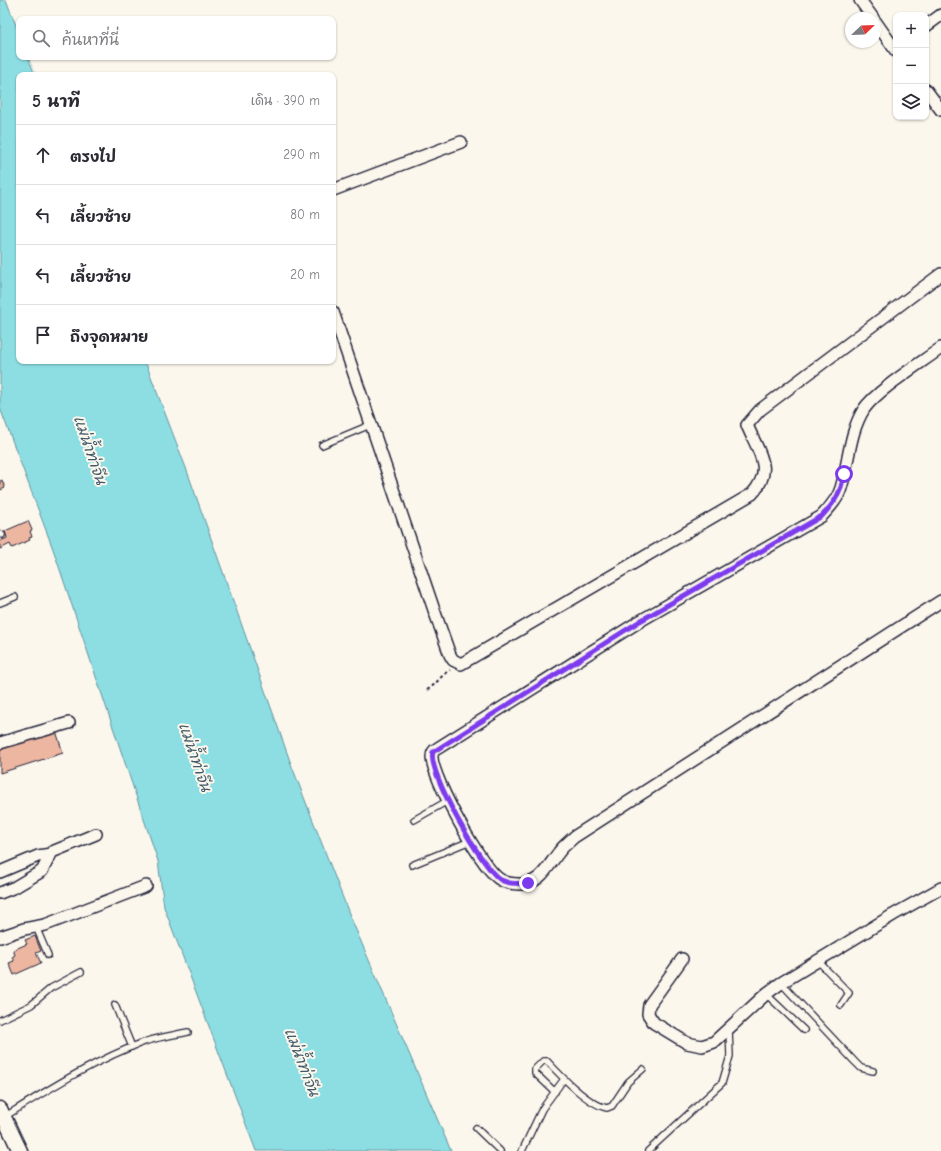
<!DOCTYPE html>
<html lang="th">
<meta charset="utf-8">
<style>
:root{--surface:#fff;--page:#f2f2f3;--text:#2b2b33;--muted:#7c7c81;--line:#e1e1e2}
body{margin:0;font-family:"Comic Neue","Playpen Sans Thai",sans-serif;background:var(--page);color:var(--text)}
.controls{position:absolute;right:12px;top:12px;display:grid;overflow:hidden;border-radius:8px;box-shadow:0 1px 3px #0004}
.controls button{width:36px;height:36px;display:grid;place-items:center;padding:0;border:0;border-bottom:1px solid var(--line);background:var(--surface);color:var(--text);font:20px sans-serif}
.compass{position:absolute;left:845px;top:12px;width:36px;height:36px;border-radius:50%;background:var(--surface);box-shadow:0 1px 3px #0004;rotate:67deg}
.stop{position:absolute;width:12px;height:12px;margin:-9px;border:3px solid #7c3aed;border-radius:50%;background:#fff}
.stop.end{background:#7c3aed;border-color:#fff;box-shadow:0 1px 4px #0008}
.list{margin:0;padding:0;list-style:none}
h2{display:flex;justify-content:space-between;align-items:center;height:52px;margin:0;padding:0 16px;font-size:17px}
h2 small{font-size:13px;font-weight:400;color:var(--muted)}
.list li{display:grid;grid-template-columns:26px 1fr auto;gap:12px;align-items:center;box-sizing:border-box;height:60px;padding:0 16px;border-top:1px solid var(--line)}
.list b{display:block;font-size:15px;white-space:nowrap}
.list em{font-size:13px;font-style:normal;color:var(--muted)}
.icon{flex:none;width:22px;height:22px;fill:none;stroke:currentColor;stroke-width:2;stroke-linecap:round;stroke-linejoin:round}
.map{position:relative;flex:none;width:941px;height:1151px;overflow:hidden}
.search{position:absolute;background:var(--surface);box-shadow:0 1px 3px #0004;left:16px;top:16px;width:320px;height:44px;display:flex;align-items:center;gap:10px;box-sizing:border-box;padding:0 14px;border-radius:8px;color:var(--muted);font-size:15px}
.panel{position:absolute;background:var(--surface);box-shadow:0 1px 3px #0004;left:16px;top:72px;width:320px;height:292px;border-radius:8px}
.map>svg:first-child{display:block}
.water{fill:#8ddee3;stroke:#6293a0}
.building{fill:#edb6a1;stroke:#22223b}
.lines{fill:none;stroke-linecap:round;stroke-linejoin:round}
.service-casing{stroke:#22223b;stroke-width:8}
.minor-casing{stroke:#22223b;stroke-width:14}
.tertiary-casing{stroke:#22223b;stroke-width:17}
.path{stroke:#22223b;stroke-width:2;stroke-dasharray:3 3;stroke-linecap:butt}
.service{stroke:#fbf7ec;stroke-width:5.5}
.minor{stroke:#fbf7ec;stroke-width:11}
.tertiary{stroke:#fbf7ec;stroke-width:14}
.route{stroke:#7c3aed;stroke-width:5}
.labels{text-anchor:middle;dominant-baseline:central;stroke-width:4;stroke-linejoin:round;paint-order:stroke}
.water-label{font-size:15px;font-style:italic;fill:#425a6d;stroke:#fbf7ec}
</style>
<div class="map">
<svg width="941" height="1151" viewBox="0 0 941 1151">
<rect width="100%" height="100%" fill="#fbf7ec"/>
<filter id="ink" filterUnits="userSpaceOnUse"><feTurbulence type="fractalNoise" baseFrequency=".025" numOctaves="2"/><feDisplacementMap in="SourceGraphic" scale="8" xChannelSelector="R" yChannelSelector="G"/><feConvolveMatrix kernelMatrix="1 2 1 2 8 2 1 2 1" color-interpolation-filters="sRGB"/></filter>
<g filter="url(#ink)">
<!-- water -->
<path class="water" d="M0,0H6L19,33V57H28L35,75H19V361H145L186,468L291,764L350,916L451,1151H256L164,907L158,861L53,549L0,408Z"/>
<!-- building -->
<path class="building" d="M2,480L5,488L0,490V481Z
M28,521L32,530L30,531L32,537L29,538L30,540L12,548L10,544L0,549V541L7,538L5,531Z
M56,731L63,753L0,773V749Z
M35,936L41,951L36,953L41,963L14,975L9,963L14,961L12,957L15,955L13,950L27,944L25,940Z"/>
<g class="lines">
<defs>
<path id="service" d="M322,445L370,425
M0,534L2,535
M0,603L15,597
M414,820L449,800
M412,865L470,841
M36,927L48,955
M818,961L849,993L841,1005
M781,983L855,1062L861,1068L873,1071
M766,994L804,1030
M115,1005L132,1047
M0,1020L31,1005L51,988L81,972
M555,1092L535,1073V1069L543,1061H547C561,1076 587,1104 607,1108L612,1106L628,1082L643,1069
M4,1117C49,1089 96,1059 147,1041C160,1037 174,1035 188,1032
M476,1128L500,1151
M522,1151L542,1109L564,1079
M648,1151L722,1083L730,1056L729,1029"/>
<path id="minor" d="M860,0L873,18
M875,21L896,51
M926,26L941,15
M926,90L941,110
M333,190L461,142
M333,312L434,610L450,655L453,660L461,664L752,494C775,469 758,452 747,425L760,410L941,274
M941,348C921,363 877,390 864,409C849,433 849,462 841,488C838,499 829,508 822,516L640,621L438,748C434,750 432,752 432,757C432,778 483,871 501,880C506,883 513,884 519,884C540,885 548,866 559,852C563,846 569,842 574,837L941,601
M0,743L69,723
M0,872L38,856L51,854
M0,893L15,887L42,871L52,852L96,834
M0,937L24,929L45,925L146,886
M682,959L649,1005L648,1014L654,1023L687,1043L702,1046L714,1042L766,994L781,983L893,915L941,888"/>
<path id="tertiary" d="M0,1109L20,1151"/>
</defs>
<!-- service casing -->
<use href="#service" class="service-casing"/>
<!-- minor casing -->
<use href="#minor" class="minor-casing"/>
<!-- tertiary casing -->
<use href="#tertiary" class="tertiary-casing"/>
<!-- path -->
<path class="path" d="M427,690C437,684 440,676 450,670"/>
<!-- service -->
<use href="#service" class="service"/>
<!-- minor -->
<use href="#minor" class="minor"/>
<!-- tertiary -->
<use href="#tertiary" class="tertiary"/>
</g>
</g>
<g class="lines" filter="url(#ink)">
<!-- route -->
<path class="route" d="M528,883C520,884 509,884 501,880C483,870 426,770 433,752L640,621L822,516C835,502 841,493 844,474"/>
</g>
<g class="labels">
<!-- water labels -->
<g class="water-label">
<text transform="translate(90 450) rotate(71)">แม่น้ำท่าจีน</text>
<text transform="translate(195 757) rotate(71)">แม่น้ำท่าจีน</text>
<text transform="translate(302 1062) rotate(69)">แม่น้ำท่าจีน</text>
</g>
</g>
</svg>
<div class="controls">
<button>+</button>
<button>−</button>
<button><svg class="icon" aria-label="layers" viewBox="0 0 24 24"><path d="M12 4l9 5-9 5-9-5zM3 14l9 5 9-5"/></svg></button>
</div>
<svg class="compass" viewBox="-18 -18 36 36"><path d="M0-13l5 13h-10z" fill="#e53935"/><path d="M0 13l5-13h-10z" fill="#7c7c81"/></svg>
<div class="stop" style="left:844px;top:474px"></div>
<div class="stop end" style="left:528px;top:883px"></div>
<div class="search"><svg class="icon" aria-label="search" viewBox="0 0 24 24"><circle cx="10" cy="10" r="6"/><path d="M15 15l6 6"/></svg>ค้นหาที่นี่</div>
<section class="panel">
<h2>5 นาที<small>เดิน · 390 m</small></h2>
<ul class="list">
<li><svg class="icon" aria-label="ahead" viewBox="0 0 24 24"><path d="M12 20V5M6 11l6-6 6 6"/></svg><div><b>ตรงไป</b></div><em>290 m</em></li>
<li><svg class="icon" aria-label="left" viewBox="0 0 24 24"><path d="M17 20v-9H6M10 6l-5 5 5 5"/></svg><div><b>เลี้ยวซ้าย</b></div><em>80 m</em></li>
<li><svg class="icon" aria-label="left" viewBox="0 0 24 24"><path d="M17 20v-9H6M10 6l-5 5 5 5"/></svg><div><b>เลี้ยวซ้าย</b></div><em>20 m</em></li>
<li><svg class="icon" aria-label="arrive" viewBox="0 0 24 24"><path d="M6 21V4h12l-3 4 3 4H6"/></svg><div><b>ถึงจุดหมาย</b></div></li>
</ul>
</section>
</div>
